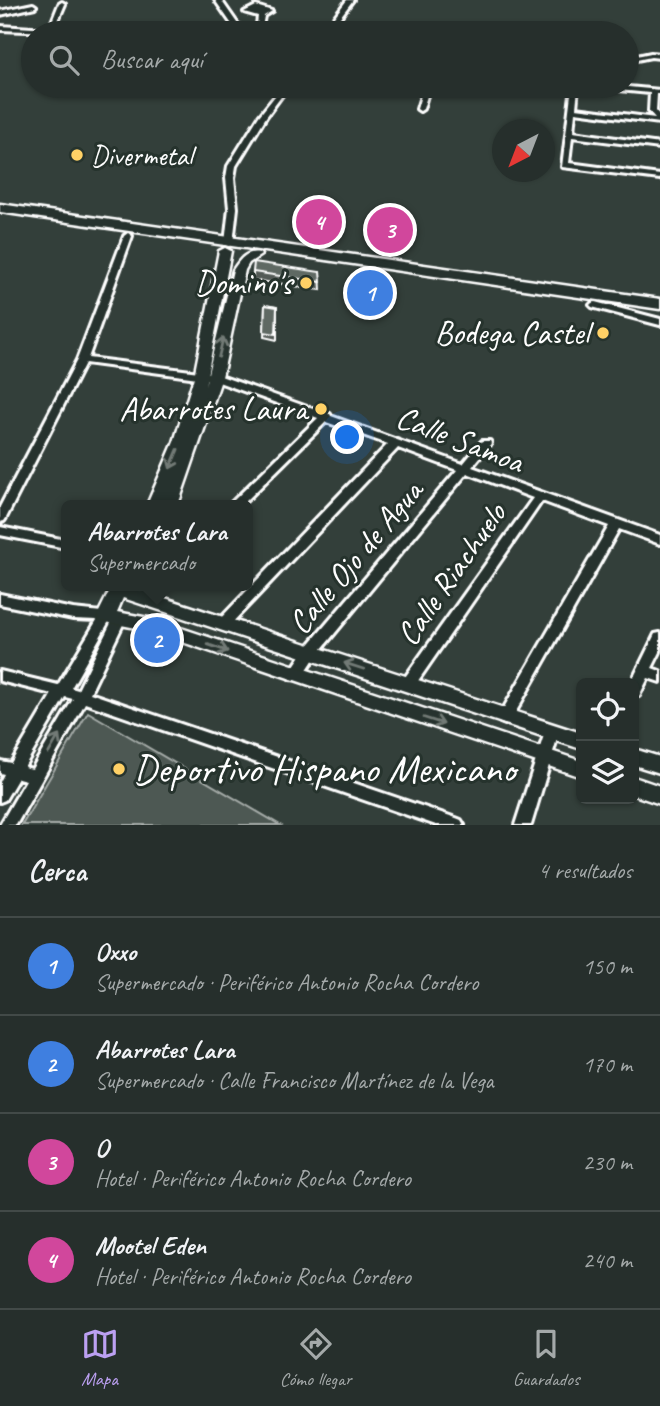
<!DOCTYPE html>
<html lang="es">
<meta charset="utf-8">
<style>
:root{--surface:#262f2c;--page:#2e3734;--text:#f1f3f6;--muted:#a4a9a9;--line:#424a48;--accent:#bca0f2}
body{margin:0;font-family:Caveat,sans-serif;background:var(--page);color:var(--text)}
.controls{position:absolute;right:21px;bottom:21px;display:grid;overflow:hidden;border-radius:10px;box-shadow:0 2px 5px #0004}
.controls button{width:63px;height:63px;display:grid;place-items:center;padding:0;border:0;border-bottom:2px solid var(--line);background:var(--surface);color:var(--text);font:35px sans-serif}
.compass{position:absolute;left:492px;top:119px;width:63px;height:63px;border-radius:50%;background:var(--surface);box-shadow:0 2px 5px #0004;rotate:222deg}
.you{position:absolute;left:348px;top:438px;width:24px;height:24px;margin:-18px;border:5px solid #fff;border-radius:50%;background:#1a73e8;box-shadow:0 0 0 10px #1a73e833}
.badge{display:grid;place-items:center;width:46px;height:46px;border-radius:50%;background:var(--accent);color:#fff;font-size:23px;font-weight:700}
.pin{position:absolute;translate:-50% -50%;border:4px solid #fff;box-shadow:0 2px 7px #0006}
.popup{position:absolute;left:61px;top:500px;width:192px;height:91px;box-sizing:border-box;display:grid;place-content:center;border-radius:10px;background:var(--surface);filter:drop-shadow(0 2px 5px #0005);font-size:23px;white-space:nowrap;color:var(--muted)}
.popup b{font-size:26px;color:var(--text)}
.popup::after{content:'';position:absolute;left:50%;top:100%;margin-left:-14px;border:14px solid transparent;border-top-color:var(--surface)}
.list{margin:0;padding:0;list-style:none}
h2{display:flex;justify-content:space-between;align-items:center;height:91px;margin:0;padding:0 28px;font-size:30px}
h2 small{font-size:23px;font-weight:400;color:var(--muted)}
.list li{display:grid;grid-template-columns:46px 1fr auto;gap:21px;align-items:center;box-sizing:border-box;height:98px;padding:0 28px;border-top:2px solid var(--line)}
.list b{display:block;font-size:26px;white-space:nowrap}
.list p{margin:0;font-size:23px;white-space:nowrap;color:var(--muted)}
.list em{font-size:23px;font-style:normal;color:var(--muted)}
.icon{flex:none;width:38px;height:38px;fill:none;stroke:currentColor;stroke-width:2;stroke-linecap:round;stroke-linejoin:round}
.map{position:relative;flex:none;width:660px;height:825px;overflow:hidden}
.search{position:absolute;background:var(--surface);box-shadow:0 2px 5px #0004;left:21px;right:21px;top:21px;height:77px;display:flex;align-items:center;gap:18px;box-sizing:border-box;padding:0 24px;border-radius:38px;color:var(--muted);font-size:26px}
.sheet{height:483px;background:var(--surface)}
nav{display:flex;justify-content:space-around;align-items:center;box-sizing:border-box;height:98px;border-top:2px solid var(--line);background:var(--surface);font-size:19px;color:var(--muted)}
nav a{display:grid;justify-items:center;gap:4px}
nav .on{color:var(--accent)}
.map>svg:first-child{display:block}
.green{fill:#4d5853;stroke:#a6aca9;stroke-width:2}
.lines{fill:none;stroke-linecap:round;stroke-linejoin:round}
.street-casing{stroke:#fff;stroke-width:6}
.secondary-casing{stroke:#fff;stroke-width:5}
.highway-casing{stroke:#fff;stroke-width:5}
.street{fill:#26332d;fill-rule:evenodd}
.secondary{fill:#26332d;fill-rule:evenodd}
.highway{fill:#26332d;fill-rule:evenodd}
.wall{fill:#525a56;stroke:#fff;stroke-width:2}
.shaded-wall{fill:#424a46;stroke:#fff;stroke-width:2}
.building{fill:#5f6964;stroke:#fff;stroke-width:2}
.oneway{stroke:#727a76}
.poi-dot{fill:#ffd166;stroke:#26332d;stroke-width:2.5}
.labels{text-anchor:middle;dominant-baseline:central;stroke-width:6;stroke-linejoin:round;paint-order:stroke}
.far-poi-label{font-size:28px;fill:#fff;stroke:#26332d;text-anchor:start}
.poi-label{font-size:33px;fill:#fff;stroke:#26332d;text-anchor:end}
.street-label{font-size:33px;fill:#fff;stroke:#26332d}
.near-poi-label{font-size:40px;fill:#fff;stroke:#26332d;text-anchor:start}
</style>
<div class="map">
<svg width="660" height="825" viewBox="0 0 660 825">
<rect width="100%" height="100%" fill="#333f3a"/>
<filter id="ink" filterUnits="userSpaceOnUse"><feTurbulence type="fractalNoise" baseFrequency=".0143" numOctaves="2"/><feDisplacementMap in="SourceGraphic" scale="14" xChannelSelector="R" yChannelSelector="G"/><feConvolveMatrix kernelMatrix="1 2 1 2 8 2 1 2 1" color-interpolation-filters="sRGB"/></filter>
<g filter="url(#ink)">
<!-- green -->
<path class="green" d="M88,712L280,825H22Z"/>
<g class="lines">
<defs>
<path id="street" d="M215,0H221L244,33H238Z
M347,0H353L328,33H322Z
M62,2L65,4L53,32L0,30V26L49,29L59,4Z
M33,4L36,6L35,7L0,15V11Z
M256,6L272,11L264,16L262,27L254,33H248L257,25L258,16L244,12Z
M651,53L660,54V58L651,57L627,62V58Z
M283,86H289L266,117L236,166L234,178L237,208L233,243L229,246L226,245L225,243L229,208L226,178L228,166L259,116Z
M379,86L423,88L424,86H430L423,109L420,111L417,109L422,92L382,88Z
M572,86H578L576,108L655,118L649,111L650,93L598,88L595,86H618L660,90V94H657L656,111L660,116V123L575,112L573,132L660,144V148L572,137L569,163L660,175V179L562,167Z
M128,233L132,236L88,358L215,374L324,413L330,414L331,416L463,464L482,441H490L491,443L490,445L472,467L660,535V544L619,529L510,722L505,724L500,722L498,718L609,526L542,501L413,688L408,689L403,688L401,684L403,680L533,498L467,473L316,656C309,665 303,682 290,679L288,675L306,648L457,470L398,448L228,627L223,629L218,627L217,624L218,621L388,444L326,422L242,505H229L318,418L213,380L85,363L6,518L4,521L0,522V507L77,360L124,236Z
M595,302L660,319V325L592,307L590,305L592,303Z
M0,527L66,540V548L0,535Z
M146,586H159C154,594 146,604 137,601L135,598Z
M0,594L73,609L111,613L112,616L71,688L78,690L115,615L120,613L125,615L126,618L90,693L456,818L461,820L464,825H436L85,703L16,825H0L26,780L18,778L5,800L0,802V782L4,774L0,773V761L11,763L52,694L0,681V671L58,685L97,620L73,619L0,604ZM65,697L73,699L32,769L24,767Z
M660,633V652L652,668L660,671V682L648,678L639,696L634,697V683H631L655,634Z
M552,726L557,728L559,732L531,825H515L545,732L547,728Z"/>
<path id="secondary" d="M225,248L231,251L205,386L233,270C239,261 246,250 259,253L261,255L249,263L245,270L222,377L178,505H147L174,442L194,377L219,251Z
M112,586H128L581,733V749L123,598L117,612L154,619L581,761V777L147,630L100,621L97,616Z
M634,749L660,757V773L634,765Z
M634,777L660,786V804L634,795Z"/>
<path id="highway" d="M0,204L660,299V309L0,212Z"/>
</defs>
<!-- street casing -->
<use href="#street" class="street-casing"/>
<!-- secondary casing -->
<use href="#secondary" class="secondary-casing"/>
<!-- highway casing -->
<use href="#highway" class="highway-casing"/>
<!-- street -->
<use href="#street" class="street"/>
<!-- secondary -->
<use href="#secondary" class="secondary"/>
<!-- highway -->
<use href="#highway" class="highway"/>
</g>
<!-- wall -->
<path class="wall" d="M253,272H320L321,290L253,280Z
M381,276L380,287L377,300L359,299V288Z
M265,305L277,307V340L264,337Z"/>
<!-- shaded-wall -->
<path class="shaded-wall" d="M381,276L380,287L377,300V290Z"/>
<!-- building -->
<path class="building" d="M254,262L320,272L321,282L253,272Z
M363,275L381,276L377,290L359,288Z
M265,305L277,307L276,334L264,332Z"/>
<!-- one-way arrows -->
<defs><path id="oneway-shaft" d="M-6 0H5M1.5-3L5.5 0L1.5 3" fill="none" stroke-width="1.6" stroke-linecap="round" stroke-linejoin="round" transform="scale(1.75)"/></defs>
<g class="oneway">
<use href="#oneway-shaft" transform="translate(221 347) rotate(-77)"/>
<use href="#oneway-shaft" transform="translate(174 459) rotate(113)"/>
<use href="#oneway-shaft" transform="translate(218 648) rotate(19)"/>
<use href="#oneway-shaft" transform="translate(354 666) rotate(-162)"/>
<use href="#oneway-shaft" transform="translate(434 721) rotate(18)"/>
<use href="#oneway-shaft" transform="translate(54 744) rotate(-60)"/>
</g>
</g>
<!-- markers -->
<g class="poi-dot">
<circle cx="77" cy="155" r="7"/>
<circle cx="306" cy="283" r="7"/>
<circle cx="603" cy="333" r="7"/>
<circle cx="321" cy="409" r="7"/>
<circle cx="119" cy="769" r="7"/>
</g>
<g class="labels">
<!-- far-poi labels -->
<g class="far-poi-label">
<text x="91" y="155">Divermetal</text>
</g>
<!-- poi labels -->
<g class="poi-label">
<text x="292" y="283">Domino's</text>
<text x="589" y="333">Bodega Castel</text>
<text x="307" y="409">Abarrotes Laura</text>
</g>
<!-- street labels -->
<g class="street-label">
<text transform="translate(460 439) rotate(21)">Calle Samoa</text>
<text transform="translate(355 557) rotate(-50)">Calle Ojo de Agua</text>
<text transform="translate(451 574) rotate(-55)">Calle Riachuelo</text>
</g>
<!-- near-poi labels -->
<g class="near-poi-label">
<text x="133" y="769">Deportivo Hispano Mexicano</text>
</g>
</g>
</svg>
<div class="controls">
<button><svg class="icon" aria-label="locate" viewBox="0 0 24 24"><circle cx="12" cy="12" r="6"/><path d="M12 2v4M12 18v4M2 12h4M18 12h4"/></svg></button>
<button><svg class="icon" aria-label="layers" viewBox="0 0 24 24"><path d="M12 4l9 5-9 5-9-5zM3 14l9 5 9-5"/></svg></button>
</div>
<svg class="compass" viewBox="-18 -18 36 36"><path d="M0-13l5 13h-10z" fill="#e53935"/><path d="M0 13l5-13h-10z" fill="#a4a9a9"/></svg>
<div class="you"></div>
<div class="pin badge" style="left:370px;top:293px;background:#3f7fe0">1</div>
<div class="pin badge" style="left:157px;top:640px;background:#3f7fe0">2</div>
<div class="popup"><b>Abarrotes Lara</b>Supermercado</div>
<div class="pin badge" style="left:390px;top:230px;background:#d1479c">3</div>
<div class="pin badge" style="left:319px;top:222px;background:#d1479c">4</div>
<div class="search"><svg class="icon" aria-label="search" viewBox="0 0 24 24"><circle cx="10" cy="10" r="6"/><path d="M15 15l6 6"/></svg>Buscar aquí</div>
</div>
<section class="sheet">
<h2>Cerca<small>4 resultados</small></h2>
<ul class="list">
<li><span class="badge" style="background:#3f7fe0">1</span><div><b>Oxxo</b><p>Supermercado · Periférico Antonio Rocha Cordero</p></div><em>150 m</em></li>
<li><span class="badge" style="background:#3f7fe0">2</span><div><b>Abarrotes Lara</b><p>Supermercado · Calle Francisco Martínez de la Vega</p></div><em>170 m</em></li>
<li><span class="badge" style="background:#d1479c">3</span><div><b>O</b><p>Hotel · Periférico Antonio Rocha Cordero</p></div><em>230 m</em></li>
<li><span class="badge" style="background:#d1479c">4</span><div><b>Mootel Eden</b><p>Hotel · Periférico Antonio Rocha Cordero</p></div><em>240 m</em></li>
</ul>
</section>
<nav>
<a class="on"><svg class="icon" aria-label="map" viewBox="0 0 24 24"><path d="M3 6l6-2 6 2 6-2v14l-6 2-6-2-6 2zM9 4v14M15 6v14"/></svg>Mapa</a>
<a><svg class="icon" aria-label="directions" viewBox="0 0 24 24"><path d="M12 3l9 9-9 9-9-9zM9 14v-3h6M13 9l2 2-2 2"/></svg>Cómo llegar</a>
<a><svg class="icon" aria-label="saved" viewBox="0 0 24 24"><path d="M7 4h10v16l-5-4-5 4z"/></svg>Guardados</a>
</nav>
